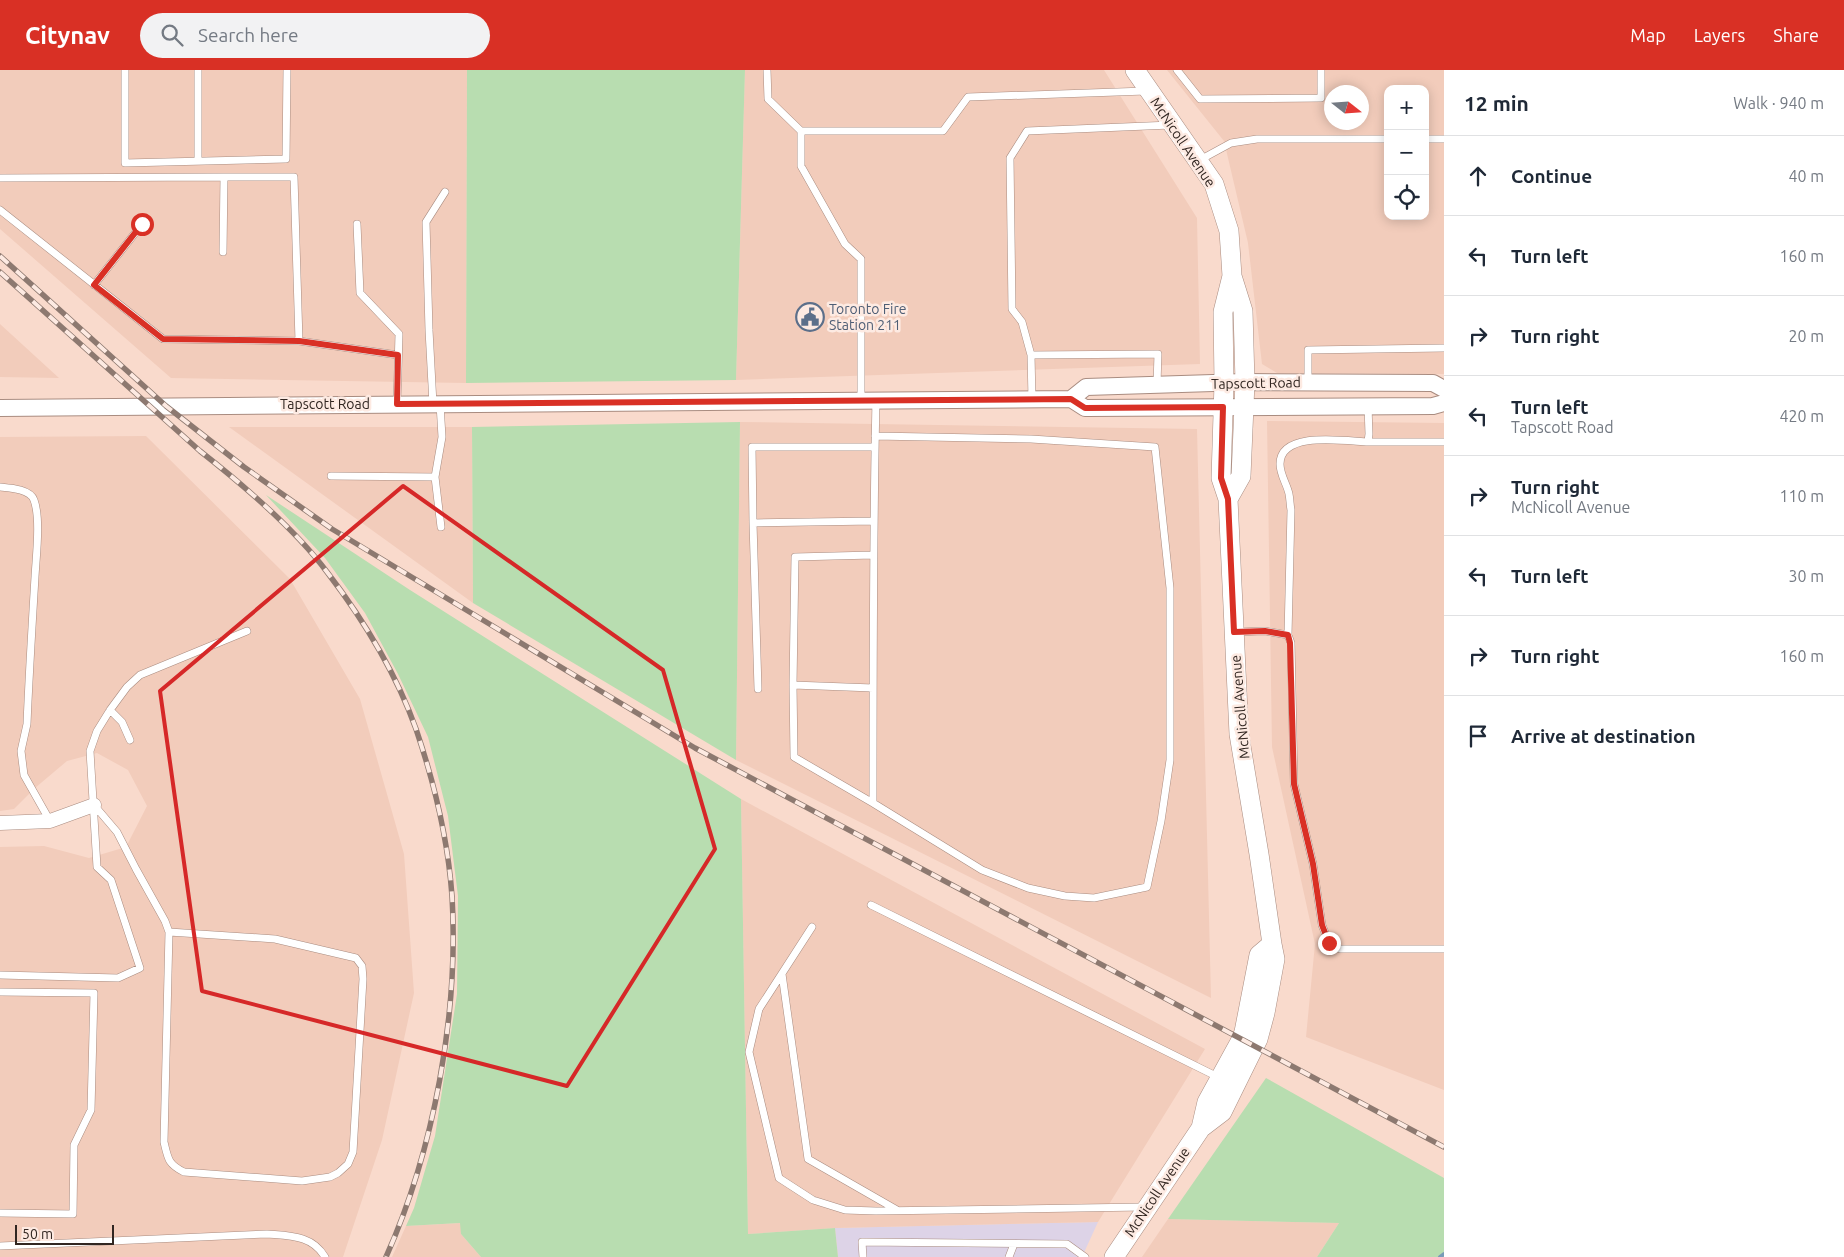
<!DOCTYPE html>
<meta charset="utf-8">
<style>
:root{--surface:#fff;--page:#f2f2f3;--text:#1f2937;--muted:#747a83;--line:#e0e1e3;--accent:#d93025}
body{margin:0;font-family:Ubuntu,sans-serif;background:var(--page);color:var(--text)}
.controls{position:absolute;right:15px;top:15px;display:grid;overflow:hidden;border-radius:10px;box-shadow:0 2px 12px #0003}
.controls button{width:45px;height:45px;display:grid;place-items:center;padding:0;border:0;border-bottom:1px solid var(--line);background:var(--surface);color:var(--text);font:25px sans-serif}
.compass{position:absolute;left:1324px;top:15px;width:45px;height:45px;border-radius:50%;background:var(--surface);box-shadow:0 2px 12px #0003;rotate:107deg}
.scale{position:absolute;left:15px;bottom:12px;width:99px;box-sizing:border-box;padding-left:5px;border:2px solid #312621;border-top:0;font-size:14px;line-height:18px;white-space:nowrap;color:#312621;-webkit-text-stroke:4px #fdeae2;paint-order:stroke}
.stop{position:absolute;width:15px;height:15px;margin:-11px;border:4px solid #d93025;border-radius:50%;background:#fff}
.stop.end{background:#d93025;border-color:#fff;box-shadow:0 1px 5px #0008}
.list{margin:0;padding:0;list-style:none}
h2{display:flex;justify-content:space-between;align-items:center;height:65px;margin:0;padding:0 20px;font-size:21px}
h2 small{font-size:16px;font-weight:400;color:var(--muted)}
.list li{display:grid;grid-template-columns:32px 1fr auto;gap:15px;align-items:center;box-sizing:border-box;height:80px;padding:0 20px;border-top:1px solid var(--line)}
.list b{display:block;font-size:19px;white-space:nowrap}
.list p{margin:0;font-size:16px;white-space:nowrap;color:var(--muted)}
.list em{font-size:16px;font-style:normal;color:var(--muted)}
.icon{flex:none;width:28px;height:28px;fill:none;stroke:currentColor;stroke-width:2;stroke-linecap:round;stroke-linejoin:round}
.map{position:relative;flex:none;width:1444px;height:1187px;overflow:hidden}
header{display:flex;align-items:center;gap:30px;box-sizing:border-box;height:70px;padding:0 25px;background:var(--accent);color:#fff}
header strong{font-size:24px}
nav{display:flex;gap:28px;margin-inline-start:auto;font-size:18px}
.search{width:350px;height:45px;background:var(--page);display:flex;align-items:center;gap:12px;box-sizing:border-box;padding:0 18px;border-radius:28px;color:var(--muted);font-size:19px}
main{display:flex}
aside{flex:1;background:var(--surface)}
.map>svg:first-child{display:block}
.commercial{fill:#ddd3e7}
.built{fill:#f2ccbb;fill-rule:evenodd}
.green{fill:#b8ddb0}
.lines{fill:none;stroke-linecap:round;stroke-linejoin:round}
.stream{stroke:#789cb8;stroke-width:4}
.service-casing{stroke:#a98c80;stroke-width:8}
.minor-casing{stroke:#a98c80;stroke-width:15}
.tertiary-casing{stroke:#a98c80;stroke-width:18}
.secondary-casing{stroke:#a98c80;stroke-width:20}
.service{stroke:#fff;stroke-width:7}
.minor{stroke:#fff;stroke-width:14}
.tertiary{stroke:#fff;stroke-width:16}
.secondary{stroke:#fff;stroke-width:19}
.rail-casing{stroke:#8d7970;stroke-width:5.5}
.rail{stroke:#fdeae2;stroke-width:4;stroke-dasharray:11;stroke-linecap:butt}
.route{stroke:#d93025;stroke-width:6}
.marked{fill:none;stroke:#d62828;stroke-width:4;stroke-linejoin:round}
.labels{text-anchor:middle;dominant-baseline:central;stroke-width:5;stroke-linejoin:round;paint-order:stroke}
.street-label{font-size:14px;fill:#312621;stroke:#fdeae2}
.service-label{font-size:14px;fill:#4e5e75;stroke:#fdeae2;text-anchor:start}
</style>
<header>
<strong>Citynav</strong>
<div class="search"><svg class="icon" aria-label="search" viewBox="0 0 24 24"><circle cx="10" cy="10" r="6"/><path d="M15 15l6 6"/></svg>Search here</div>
<nav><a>Map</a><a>Layers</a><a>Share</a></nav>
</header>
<main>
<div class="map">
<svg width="1444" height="1187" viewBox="0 0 1444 1187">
<rect width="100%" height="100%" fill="#f9dacc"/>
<!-- commercial -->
<path class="commercial" d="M1098,1152L1082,1187H838L835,1158Z"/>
<!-- built -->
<path class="built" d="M0,0H467L466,313L171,308L0,159Z
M745,0H1104L1197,148L1200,294L736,310Z
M1167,0H1444V304L1277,303L1262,294L1248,173L1224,71ZM1388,19H1425V146H1388ZM1332,22H1362V52H1332Z
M0,254L59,308L0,307Z
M1267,351L1444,353V1020L1306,967L1315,874L1272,677Z
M740,352L1197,359L1211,928L736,690Z
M229,357H472L473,533Z
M146,366L290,509L360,629L404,784L414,923L382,1070L343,1187H0V777L44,776L89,788L126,777L147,736L128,700L97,683L67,691L35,718L14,739L0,741V367Z
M741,729L1205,979L1098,1152L835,1158L748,1164Z
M1168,1149L1339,1153L1317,1187H1142Z
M461,1153V1164L481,1187H392L406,1156Z"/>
<!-- green -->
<path class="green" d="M467,0H745L736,310L466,313Z
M740,352L736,690L473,533L472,357Z
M266,425L410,520L741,729L748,1164L835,1158L838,1187H481L461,1164L460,1153L406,1156L414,1138L435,1066L457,924L458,826L448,746L428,667L398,604L365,543L325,488Z
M1266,1008L1444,1108V1187H1317L1339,1153L1168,1149Z"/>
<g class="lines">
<!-- stream -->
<path class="stream" d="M1440,1187L1444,1184"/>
<defs>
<path id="service" d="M125,0V93L286,89L287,0
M198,0V91
M767,0L768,29L801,61V96L845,174L861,189V330
M1177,0L1200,29L1321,28V0
M801,61H943L968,27L1146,21
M1425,69H1444
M1198,91L1231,73L1257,69H1388
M224,107H294L299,271
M0,108L224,107L223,182
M0,140L163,269L299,271L398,285
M357,154L360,223L399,264L397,334
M94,215L143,153
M1031,285L1022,252L1012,239L1010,88L1027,61L1171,55
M1308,312V280L1444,278
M1032,329L1031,285L1158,284L1157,314
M433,334L429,260L426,152L445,122
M440,334L442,367L435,407L441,457
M1368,336L1369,364L1368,372H1444
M875,366L1031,369L1155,377L1170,518V690L1161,751L1147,817L1094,828L1065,826L1028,818L982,800L873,733C873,599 873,465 876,330
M331,406L435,407
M0,417C10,418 30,419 34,430C41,449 36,487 35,507C32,556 29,605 27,654L21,681L24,705L50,751
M874,451L753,453L752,377H875
M753,453L758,619
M1236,562L1265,561L1288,565L1291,573L1294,714L1313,794L1322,855L1329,873L1340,879H1444
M1288,565L1291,440C1290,435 1290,429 1289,424C1287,414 1280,405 1280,394C1280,360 1346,371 1368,372
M793,615L795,487L873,485
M110,640L122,652L130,670
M873,733L794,687L793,615L873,618
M94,735L117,762L136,799L165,851L169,862L164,1072C168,1089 168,1094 184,1102L302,1111L330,1107L338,1103L348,1094L353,1082L363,909L362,896L356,888L275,869L169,862
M871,835L1220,1008
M812,857L759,939L749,982L779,1108L813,1130L845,1140L876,1141L1144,1137
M782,904L808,1089L897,1140
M0,905L118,908L140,898L111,810L97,797L90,681L97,661L110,640L127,617L140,605L247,561
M0,922L94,923L91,1040L74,1075L73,1144L0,1143
M0,1176L267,1164C290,1166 312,1165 325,1187
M863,1187L862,1172L1067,1174L1085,1187
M1009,1187L1014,1174"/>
<path id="minor" d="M0,753L50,751L94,735"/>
<path id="tertiary" d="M1071,329L1086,317L1245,312L1433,313L1444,319
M0,338L1071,329L1085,338L1433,336L1444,333"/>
<path id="secondary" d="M1135,0L1214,114L1229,161L1232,206L1243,241L1245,312L1241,406L1228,429
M1201,1058L1207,1032L1241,970L1244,962L1259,885L1272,874
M1114,1187L1201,1058L1222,1042L1258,969L1265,943L1275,889L1272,874L1259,784L1239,664L1228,429L1221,408L1224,313L1223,242L1232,206"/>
</defs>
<!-- service casing -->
<use href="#service" class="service-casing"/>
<!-- minor casing -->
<use href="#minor" class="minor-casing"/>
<!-- tertiary casing -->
<use href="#tertiary" class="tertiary-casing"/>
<!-- secondary casing -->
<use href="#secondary" class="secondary-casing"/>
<!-- service -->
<use href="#service" class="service"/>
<!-- minor -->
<use href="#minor" class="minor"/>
<!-- tertiary -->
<use href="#tertiary" class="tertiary"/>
<!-- secondary -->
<use href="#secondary" class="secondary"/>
<defs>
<path id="rail" d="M0,186L166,336L244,397L332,459L695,678L1444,1077
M0,202L200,381C242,414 295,459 327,502C363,549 396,603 416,659C434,712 448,770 452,826C459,943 434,1080 386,1187"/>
</defs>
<!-- rail casing -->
<use href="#rail" class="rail-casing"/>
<!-- rail -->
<use href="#rail" class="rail"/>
</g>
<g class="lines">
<!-- route -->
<path class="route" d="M142,154L94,215L163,269L299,271L398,285L397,334L1071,329L1085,338L1223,337L1221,408L1228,429L1234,562L1265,561L1288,565L1290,573L1294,714L1313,794L1322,855L1329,873"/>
</g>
<!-- marked area -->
<path class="marked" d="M403,416L663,600L715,779L567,1016L202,921L160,621Z"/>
<!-- icons -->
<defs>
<symbol id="civic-ring" viewBox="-11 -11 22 22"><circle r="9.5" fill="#fdeae2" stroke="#5c6f8a" stroke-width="1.5"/><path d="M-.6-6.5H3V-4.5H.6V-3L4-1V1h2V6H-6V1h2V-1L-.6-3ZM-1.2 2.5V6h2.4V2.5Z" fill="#5c6f8a"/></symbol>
</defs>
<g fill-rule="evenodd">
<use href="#civic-ring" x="794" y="231" width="32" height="32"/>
</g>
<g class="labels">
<!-- street labels -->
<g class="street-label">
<text transform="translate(1183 72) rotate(56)">McNicoll Avenue</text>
<text transform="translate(1256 313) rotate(-1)">Tapscott Road</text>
<text x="325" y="334">Tapscott Road</text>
<text transform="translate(1240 637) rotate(-95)">McNicoll Avenue</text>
<text transform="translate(1157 1122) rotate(-56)">McNicoll Avenue</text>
</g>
<!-- service labels -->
<g class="service-label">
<text x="829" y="239">Toronto Fire<tspan x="829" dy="16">Station 211</tspan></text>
</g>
</g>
</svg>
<div class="controls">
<button>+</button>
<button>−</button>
<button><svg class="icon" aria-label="locate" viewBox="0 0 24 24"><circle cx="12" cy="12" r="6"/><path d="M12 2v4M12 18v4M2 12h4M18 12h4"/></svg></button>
</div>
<svg class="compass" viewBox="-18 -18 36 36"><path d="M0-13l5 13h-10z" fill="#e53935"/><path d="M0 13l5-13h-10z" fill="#747a83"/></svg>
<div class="scale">50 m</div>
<div class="stop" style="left:142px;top:154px"></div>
<div class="stop end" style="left:1329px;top:873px"></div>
</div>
<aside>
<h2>12 min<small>Walk · 940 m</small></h2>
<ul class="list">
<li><svg class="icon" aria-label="ahead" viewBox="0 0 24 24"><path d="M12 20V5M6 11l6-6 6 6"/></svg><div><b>Continue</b></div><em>40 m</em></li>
<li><svg class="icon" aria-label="left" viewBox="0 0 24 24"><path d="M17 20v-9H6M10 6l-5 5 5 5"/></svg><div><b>Turn left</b></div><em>160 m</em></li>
<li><svg class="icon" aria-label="right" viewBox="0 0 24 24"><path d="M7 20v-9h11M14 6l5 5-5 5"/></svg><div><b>Turn right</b></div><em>20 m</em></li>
<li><svg class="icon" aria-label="left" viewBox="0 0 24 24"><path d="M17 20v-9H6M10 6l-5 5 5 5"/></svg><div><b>Turn left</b><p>Tapscott Road</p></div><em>420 m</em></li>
<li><svg class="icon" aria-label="right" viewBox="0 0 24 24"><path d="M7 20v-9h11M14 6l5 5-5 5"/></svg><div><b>Turn right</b><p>McNicoll Avenue</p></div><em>110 m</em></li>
<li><svg class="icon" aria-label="left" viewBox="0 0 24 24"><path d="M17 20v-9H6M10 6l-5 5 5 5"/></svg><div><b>Turn left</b></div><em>30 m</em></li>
<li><svg class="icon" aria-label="right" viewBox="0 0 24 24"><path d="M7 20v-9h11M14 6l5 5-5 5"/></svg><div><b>Turn right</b></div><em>160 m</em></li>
<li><svg class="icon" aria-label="arrive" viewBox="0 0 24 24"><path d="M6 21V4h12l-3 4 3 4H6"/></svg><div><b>Arrive at destination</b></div></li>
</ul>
</aside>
</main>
